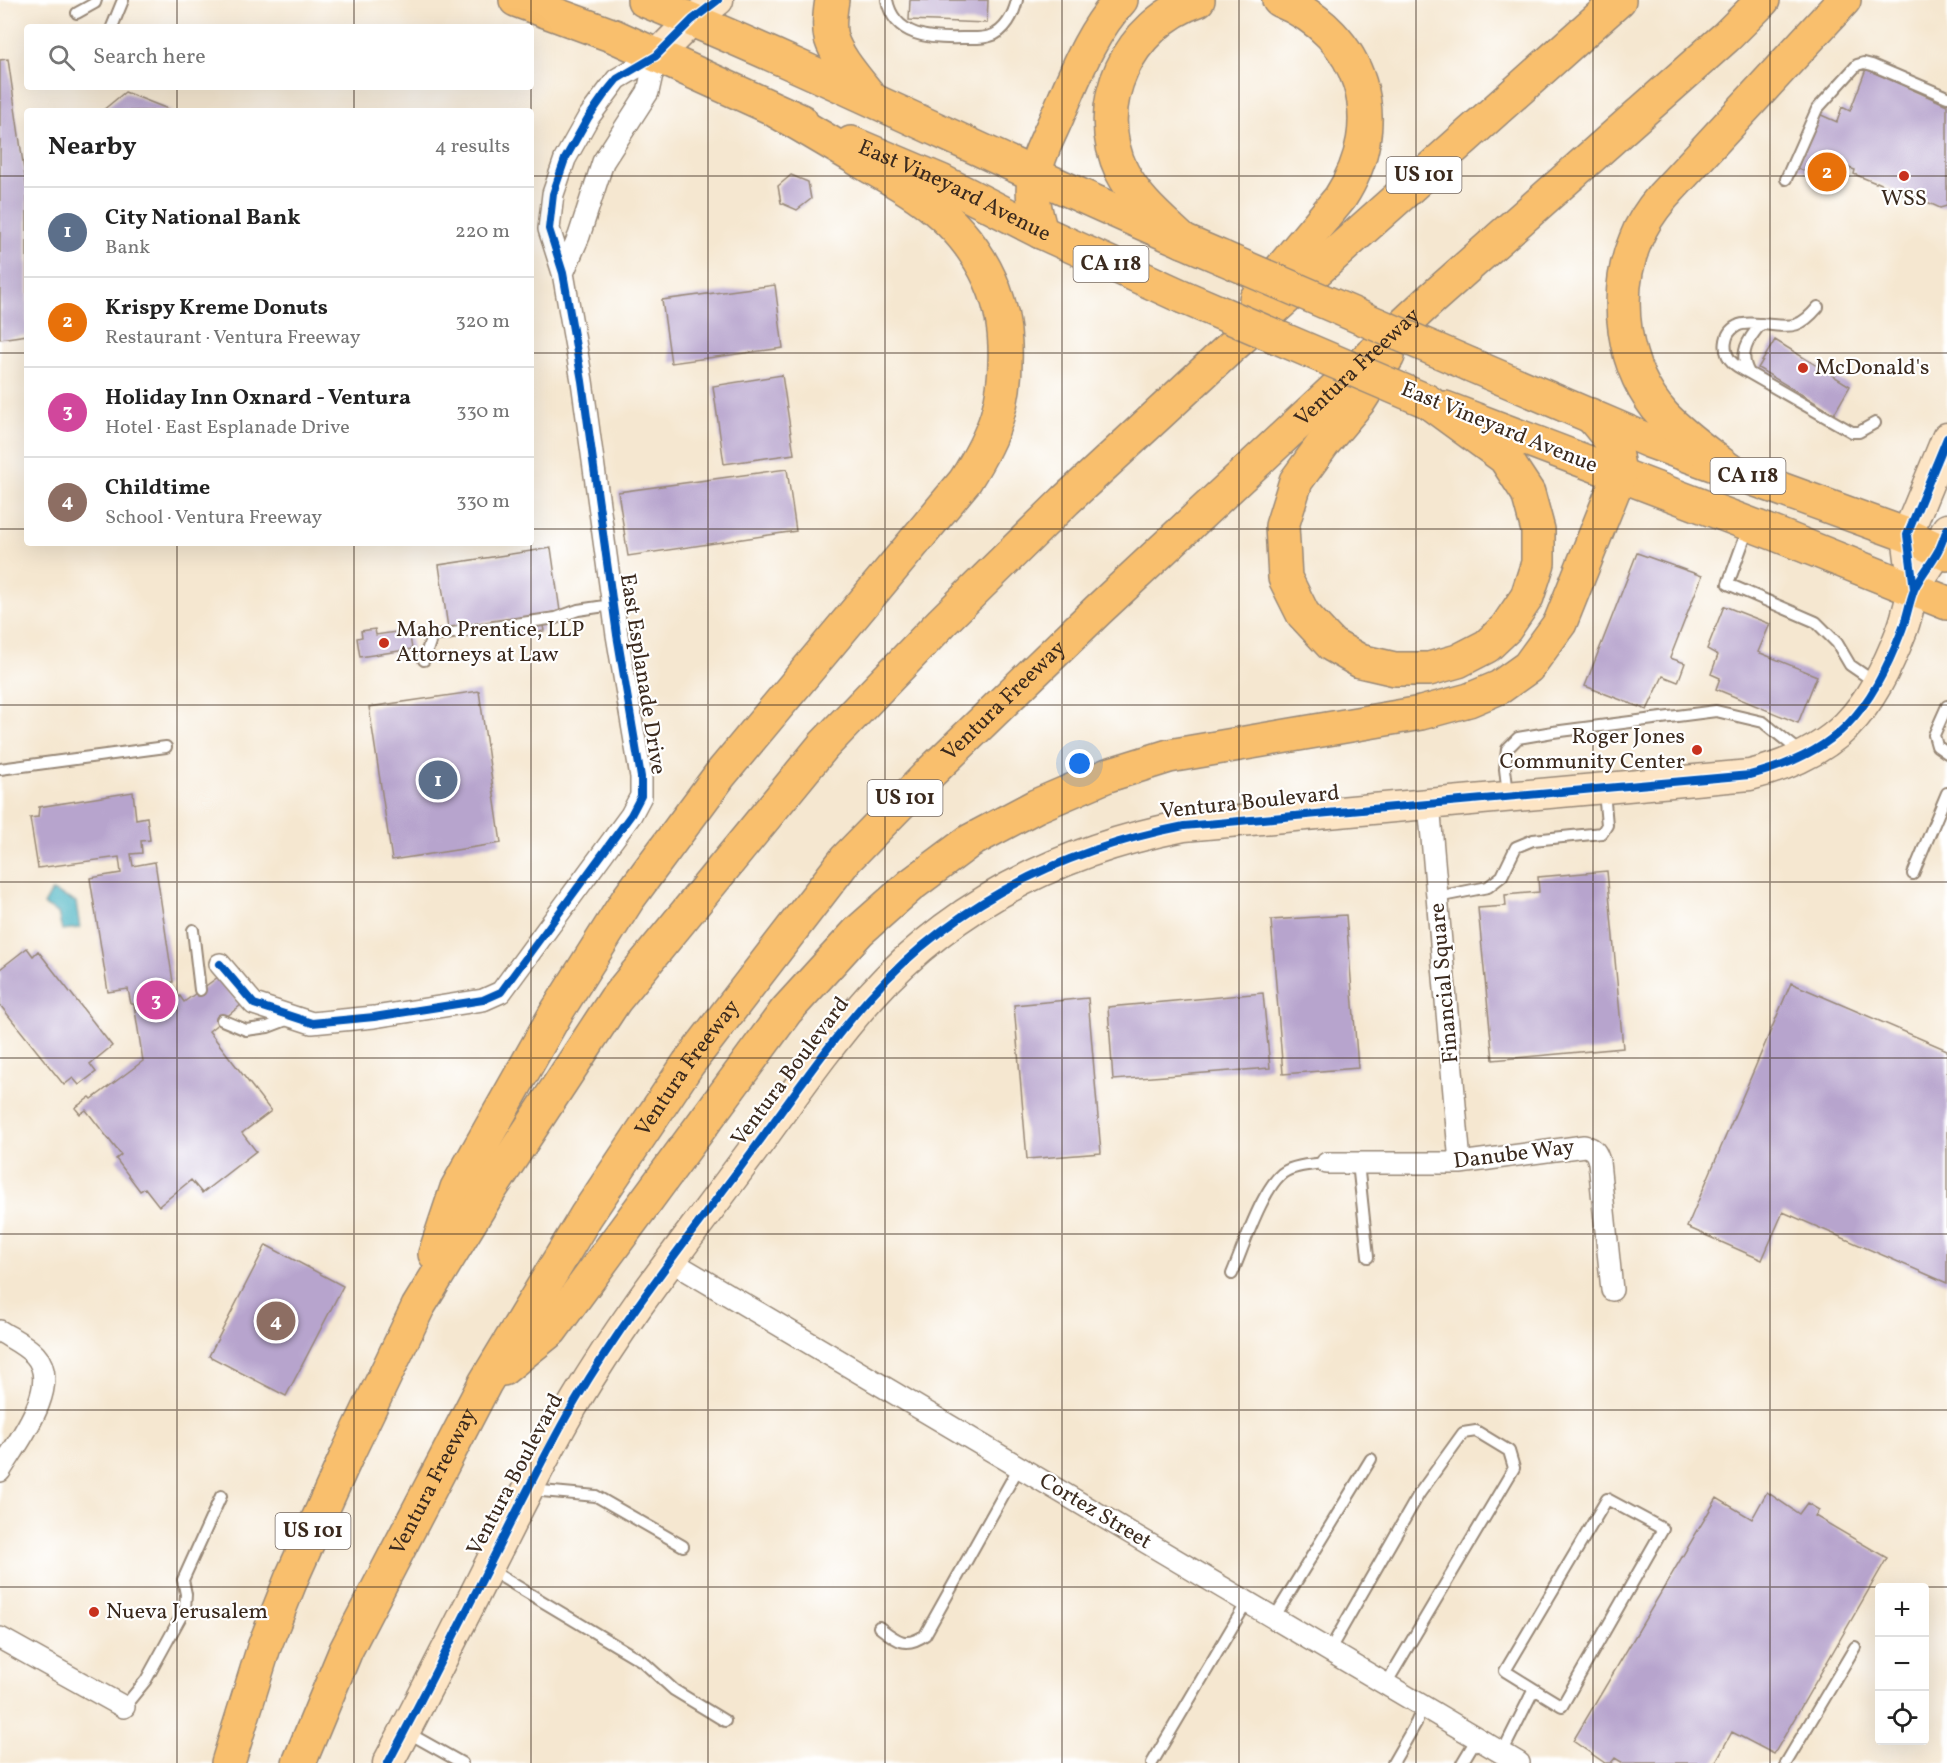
<!DOCTYPE html>
<meta charset="utf-8">
<style>
:root{--surface:#fff;--page:#f2f2f2;--text:#222;--muted:#767676;--line:#e0e0e0;--accent:#b45309}
body{margin:0;font-family:Vollkorn,serif;background:var(--page);color:var(--text)}
.controls{position:absolute;right:18px;bottom:18px;display:grid;overflow:hidden;border-radius:6px;box-shadow:0 6px 24px #0002}
.controls button{width:54px;height:54px;display:grid;place-items:center;padding:0;border:0;border-bottom:2px solid var(--line);background:var(--surface);color:var(--text);font:30px sans-serif}
.you{position:absolute;left:1080px;top:764px;width:21px;height:21px;margin:-15px;border:4px solid #fff;border-radius:50%;background:#1a73e8;box-shadow:0 0 0 9px #1a73e833}
.badge{display:grid;place-items:center;width:39px;height:39px;border-radius:50%;background:var(--accent);color:#fff;font-size:20px;font-weight:700}
.pin{position:absolute;translate:-50% -50%;border:3px solid #fff;box-shadow:0 2px 6px #0006}
.list{margin:0;padding:0;list-style:none}
h2{display:flex;justify-content:space-between;align-items:center;height:78px;margin:0;padding:0 24px;font-size:26px}
h2 small{font-size:20px;font-weight:400;color:var(--muted)}
.list li{display:grid;grid-template-columns:39px 1fr auto;gap:18px;align-items:center;box-sizing:border-box;height:90px;padding:0 24px;border-top:2px solid var(--line)}
.list b{display:block;font-size:22px;white-space:nowrap}
.list p{margin:0;font-size:20px;white-space:nowrap;color:var(--muted)}
.list em{font-size:20px;font-style:normal;color:var(--muted)}
.icon{flex:none;width:33px;height:33px;fill:none;stroke:currentColor;stroke-width:2;stroke-linecap:round;stroke-linejoin:round}
.map{position:relative;flex:none;width:1947px;height:1763px;overflow:hidden}
.search{position:absolute;background:var(--surface);box-shadow:0 6px 24px #0002;left:24px;top:24px;width:510px;height:66px;display:flex;align-items:center;gap:15px;box-sizing:border-box;padding:0 21px;border-radius:6px;color:var(--muted);font-size:22px}
.panel{position:absolute;background:var(--surface);box-shadow:0 6px 24px #0002;left:24px;top:108px;width:510px;height:438px;border-radius:6px}
.map>svg:first-child{display:block}
.water{fill:#43b0c0;stroke:#3f6d6f;stroke-width:1.5}
.building{fill:#b7a4cd}
.lines{fill:none;stroke-linecap:round;stroke-linejoin:round}
.lane-casing{stroke:#988877;stroke-width:14}
.street-casing{stroke:#988877;stroke-width:24}
.secondary-casing{stroke:#988877;stroke-width:33}
.primary-casing{stroke:#988877;stroke-width:36}
.highway-casing{stroke:#988877;stroke-width:36}
.lane{stroke:#fff;stroke-width:10}
.street{stroke:#fff;stroke-width:21}
.secondary{stroke:#fde5c5;stroke-width:30}
.primary{stroke:#f9bf6d;stroke-width:33}
.highway{stroke:#f9bf6d;stroke-width:33}
.primary-bridge-casing{stroke:#988877;stroke-width:36;stroke-linecap:butt}
.primary-bridge{stroke:#f9bf6d;stroke-width:33}
.cycleway-casing{stroke:#fff;stroke-width:11}
.cycleway{stroke:#0057b8;stroke-width:8}
.grid{fill:none;stroke:#3b2a1e;stroke-width:1.5;stroke-opacity:0.55}
.poi-dot{fill:#c8321e;stroke:#fff;stroke-width:2}
.labels{text-anchor:middle;dominant-baseline:central;stroke-width:4.5;stroke-linejoin:round;paint-order:stroke}
.shield{fill:#fff;stroke:#766a62;stroke-width:1.5}
.shield-label{font-size:21px;font-weight:bold;fill:#3b2a1e}
.street-label{font-size:22px;fill:#3b2a1e;stroke:#fff}
.poi-label{font-size:22px;fill:#3b2a1e;stroke:#fff;text-anchor:start}
</style>
<div class="map">
<svg width="1947" height="1763" viewBox="0 0 1947 1763">
<rect width="100%" height="100%" fill="#fff"/>
<filter id="ink" filterUnits="userSpaceOnUse"><feTurbulence type="fractalNoise" baseFrequency=".0167" numOctaves="2"/><feDisplacementMap in="SourceGraphic" scale="12" xChannelSelector="R" yChannelSelector="G"/><feConvolveMatrix kernelMatrix="1 2 1 2 8 2 1 2 1" color-interpolation-filters="sRGB"/></filter>
<filter id="wash" filterUnits="userSpaceOnUse"><feTurbulence type="fractalNoise" baseFrequency=".008" numOctaves="4" result="noise"/><feDisplacementMap in="SourceGraphic" scale="24" xChannelSelector="R" yChannelSelector="G"/><feGaussianBlur stdDeviation="1.35" result="paint"/><feColorMatrix in="noise" values="0 0 0 0 0 0 0 0 0 0 0 0 0 0 0 0 0 1.4 0 .05"/><feComposite in="paint" operator="in"/></filter>
<g filter="url(#wash)">
<rect width="100%" height="100%" fill="#f5e7d0"/>
<!-- water -->
<path class="water" d="M52,891L76,902L80,928L62,930L58,913L44,905Z"/>
<g id="blocks">
<!-- building -->
<path class="building" d="M910,0H988L987,23L909,20Z
M8,59L27,191V335L0,339V60Z
M1866,69L1947,105V206L1940,208L1914,196L1913,199L1877,182L1876,183L1854,174L1855,170L1840,165L1831,184L1814,178L1815,175L1796,168L1819,114L1837,122L1842,107L1850,111Z
M125,92L173,111H102Z
M791,175L808,182L811,199L797,210L781,203L778,186Z
M775,285L783,348L671,363L662,300Z
M1775,340L1850,386L1834,414L1758,368Z
M782,375L794,454L724,464L713,386Z
M787,469L796,531L628,556L618,492Z
M551,548L560,611L541,614L544,631L512,636L509,619L448,628L439,565Z
M1637,553L1702,576L1670,658L1685,663L1678,682L1663,676L1647,710L1585,686Z
M1724,606L1770,624L1758,652L1817,676L1798,723L1716,689L1720,678L1711,674L1718,655L1707,649Z
M375,629L376,635L409,630L412,649L360,657L357,638L362,637L361,631Z
M479,691L501,843L392,860L369,707Z
M133,792L136,819L147,817L150,840L141,841L142,853L131,854L133,866L155,862L173,982L158,983L159,990L162,991L163,998L180,996L184,1002L218,977L241,1005L209,1031L271,1111L242,1133L256,1151L202,1193L191,1180L159,1206L145,1188L140,1191L116,1159L121,1155L86,1110L80,1114L75,1108L90,1097L92,1099L143,1061L134,1004H131L128,989L108,992L90,878L121,873L119,857L38,868L30,818L38,817L39,807Z
M1607,871L1623,1048L1493,1060L1478,908L1506,906L1505,895L1539,892L1538,877Z
M1346,915L1358,1068L1283,1074L1271,920Z
M27,948L33,956L38,951L112,1046L90,1064L96,1072L79,1085L73,1078L64,1085L0,1005V969Z
M1791,983L1947,1050V1283L1783,1212L1762,1260L1687,1227Z
M1263,993L1270,1068L1113,1080L1108,1007Z
M1088,998L1101,1153L1027,1159L1014,1005Z
M266,1245L343,1286L286,1396L209,1356Z
M1767,1492L1799,1514L1807,1503L1819,1510L1815,1516L1887,1558L1774,1754L1732,1732L1715,1763H1623L1615,1758L1611,1763H1605L1573,1741L1717,1498L1752,1519Z"/>
</g>
</g>
<g filter="url(#ink)">
<use href="#blocks" fill-opacity="0" stroke="#988877" stroke-width="1.5"/>
<g class="lines">
<defs>
<path id="lane" d="M887,0C894,37 931,39 962,38C971,38 982,39 990,36C1005,32 1014,14 1017,0
M77,13L95,3L96,0
M112,27L123,0
M1786,179L1817,109L1857,65L1864,63L1872,65L1947,97
M1818,307C1798,331 1790,326 1761,324C1748,339 1738,354 1749,373L1852,432H1859L1875,423
M1749,373C1744,370 1737,367 1733,363C1722,353 1723,333 1737,326C1744,322 1753,324 1761,324
M1749,526L1728,584L1816,622L1837,643L1850,665L1866,676L1876,679
M424,660L432,636L556,618L578,610L612,605
M1947,706L1934,735L1937,746L1947,753
M0,769L166,747
M1508,794L1505,769L1507,749L1518,738L1553,732L1716,711L1763,722L1803,754
M1913,874L1947,793
M1437,897L1488,887L1502,876L1516,847L1533,840L1602,833L1607,825L1604,791
M193,930L200,990
M222,1020L246,1030L268,1027L289,1019
M1358,1163L1368,1257
M1232,1274C1242,1251 1264,1182 1286,1171C1298,1165 1314,1164 1327,1163
M531,1490L596,1496L683,1546
M490,1570L642,1661L674,1690L725,1721
M1274,1618L1371,1459
M879,1627C896,1640 905,1649 925,1635L1019,1467
M1329,1651L1419,1494L1463,1433L1476,1431L1509,1451L1514,1468L1386,1684
M124,1707L146,1680L185,1609L186,1594L183,1580L221,1496
M405,1731L462,1763
M1502,1753L1534,1689L1505,1671L1607,1499L1663,1529L1562,1706L1534,1689
M1152,1763L1247,1602
M1393,1763L1416,1723L1423,1707
M1462,1763L1477,1738
M1786,1763L1855,1647"/>
<path id="street" d="M563,273L579,236L603,162L648,92L656,56
M1429,803L1460,1163
M220,964L254,1004L312,1023L374,1017L483,1000L501,992L631,815L641,796V777L617,635L582,381L563,273L549,229L553,194L565,159L588,118L617,79L656,56
M1327,1163H1460L1584,1146C1594,1148 1597,1153 1599,1162L1612,1290
M671,1261L1519,1763
M0,1331C11,1338 26,1345 35,1355C63,1385 17,1443 0,1471
M0,1638L124,1707"/>
<path id="secondary" d="M656,56L692,20L718,0
M1910,559L1907,535L1947,438
M388,1763C430,1684 470,1604 510,1524C532,1482 552,1440 576,1400C625,1317 685,1242 742,1165C784,1109 823,1050 870,997C953,904 1062,850 1184,826L1750,775C1838,753 1870,712 1902,630C1907,617 1909,603 1914,590C1920,576 1931,564 1938,551C1942,544 1944,536 1947,529"/>
<g id="primary">
<path d="M516,0L614,36L801,121"/>
<path d="M644,0C840,80 1028,176 1223,258"/>
<path d="M832,0C830,12 828,26 831,38C837,58 858,81 871,98"/>
<path id="s1" d="M851,143L941,181L1041,232L1181,296"/>
<path d="M1471,365L1649,441L1907,535L1947,554"/>
<path d="M1445,408L1778,535L1947,603"/>
</g>
<g id="highway">
<path d="M1041,232C1036,214 1031,197 1034,178C1037,157 1049,136 1057,117C1075,76 1090,33 1121,0"/>
<path d="M1183,241C1161,220 1136,200 1122,172C1089,104 1129,24 1198,0"/>
<path d="M1256,299L1340,198C1390,122 1363,34 1279,0"/>
<path d="M1388,356L1360,400L1323,444L1296,481L1282,526L1285,578L1303,614L1332,645L1360,661L1395,669H1429L1458,661L1487,646L1506,628L1527,597L1538,563V530L1528,493L1505,458L1427,401"/>
<path d="M1728,469C1706,452 1683,436 1664,416C1622,370 1612,295 1636,239C1642,223 1652,209 1663,196L1844,0"/>
<path d="M435,1254L457,1188L556,1013L628,899L720,775L965,481C995,434 1007,402 1005,345C1003,282 968,230 917,195C900,183 883,174 866,164C836,146 806,128 776,111"/>
<path d="M503,1369L551,1330L786,1011L859,931L911,885L970,841L1036,806L1108,775L1169,756L1421,713L1469,700L1500,687L1528,667L1560,623L1619,476C1616,444 1611,439 1590,415"/>
<path d="M228,1763L264,1647L292,1577L347,1455L418,1307L486,1196L615,1000L824,745L942,622L1066,500L1229,349L1619,0"/>
<path id="s2" d="M299,1763L346,1650L485,1383L586,1216L688,1064L846,859L932,771L1097,611L1429,301L1726,37L1763,0"/>
</g>
</defs>
<!-- lane casing -->
<use href="#lane" class="lane-casing"/>
<!-- street casing -->
<use href="#street" class="street-casing"/>
<!-- secondary casing -->
<use href="#secondary" class="secondary-casing"/>
<!-- primary casing -->
<use href="#primary" class="primary-casing"/>
<!-- highway casing -->
<use href="#highway" class="highway-casing"/>
<!-- lane -->
<use href="#lane" class="lane"/>
<!-- street -->
<use href="#street" class="street"/>
<!-- secondary -->
<use href="#secondary" class="secondary"/>
<!-- primary -->
<use href="#primary" class="primary"/>
<!-- highway -->
<use href="#highway" class="highway"/>
<defs>
<path id="primary-bridge" d="M1223,258L1471,365
M1181,296L1427,401"/>
</defs>
<!-- primary-bridge casing -->
<use href="#primary-bridge" class="primary-bridge-casing"/>
<!-- primary-bridge -->
<use href="#primary-bridge" class="primary-bridge"/>
<defs>
<path id="cycleway" d="M1914,589L1907,535L1947,438
M220,964L254,1004L312,1023L374,1017L483,1000L501,992L631,815L641,796V777L617,635L582,381L563,273L549,229L553,194L565,159L588,118L604,95L617,79L656,56L692,20L718,0
M388,1763C430,1684 470,1604 510,1524C532,1482 552,1440 576,1400C625,1317 685,1242 742,1165C784,1109 823,1050 870,997C953,904 1062,850 1184,826L1750,775C1838,753 1870,712 1902,630C1907,617 1909,603 1914,590C1920,576 1931,564 1938,551C1942,544 1944,536 1947,529"/>
</defs>
<!-- cycleway casing -->
<use href="#cycleway" class="cycleway-casing"/>
<!-- cycleway -->
<use href="#cycleway" class="cycleway"/>
</g>
</g>
<!-- grid -->
<path class="grid" d="M177,0V27M354,0V27M531,0V27M708,0V1763M885,0V1763M1062,0V1763M1239,0V1763M1416,0V1763M1593,0V1763M1770,0V1763M531,27V87M177,87V111M354,87V111M531,87V111M531,111V543M0,176H27M531,176H1947M0,353H27M531,353H1947M0,529H27M531,529H1947M177,543V1763M354,543V1763M531,543V1763M0,705H1947M0,882H1947M0,1058H1947M0,1234H1947M0,1410H1947M0,1587H1947"/>
<!-- markers -->
<g class="poi-dot">
<circle cx="1904" cy="176" r="6"/>
<circle cx="1803" cy="368" r="6"/>
<circle cx="384" cy="643" r="6"/>
<circle cx="1697" cy="750" r="6"/>
<circle cx="94" cy="1612" r="6"/>
</g>
<g class="labels">
<!-- shield labels -->
<g class="shield">
<rect x="1386.5" y="157" width="75" height="36" rx="4.5"/>
<rect x="1073.5" y="246" width="75" height="36" rx="4.5"/>
<rect x="1710.5" y="458" width="75" height="36" rx="4.5"/>
<rect x="867.5" y="780" width="75" height="36" rx="4.5"/>
<rect x="275.5" y="1513" width="75" height="36" rx="4.5"/>
</g>
<g class="shield-label">
<text x="1424" y="175">US 101</text>
<text x="1111" y="264">CA 118</text>
<text x="1748" y="476">CA 118</text>
<text x="905" y="798">US 101</text>
<text x="313" y="1531">US 101</text>
</g>
<!-- street labels -->
<g class="street-label">
<text stroke="none"><textPath href="#s1" startOffset="114">East Vineyard Avenue</textPath></text>
<text stroke="none"><textPath href="#s2" startOffset="1770">Ventura Freeway</textPath></text>
<text transform="translate(1499 428) rotate(22)">East Vineyard Avenue</text>
<text transform="translate(642 674) rotate(81)">East Esplanade Drive</text>
<text stroke="none"><textPath href="#s2" startOffset="1284">Ventura Freeway</textPath></text>
<text transform="translate(1250 803) rotate(-6)">Ventura Boulevard</text>
<text transform="translate(1445 983) rotate(-95)">Financial Square</text>
<text stroke="none"><textPath href="#s2" startOffset="798">Ventura Freeway</textPath></text>
<text transform="translate(791 1072) rotate(-53)">Ventura Boulevard</text>
<text transform="translate(1514 1155) rotate(-7)">Danube Way</text>
<text transform="translate(516 1475) rotate(-62)">Ventura Boulevard</text>
<text stroke="none"><textPath href="#s2" startOffset="312">Ventura Freeway</textPath></text>
<text transform="translate(1095 1512) rotate(31)">Cortez Street</text>
</g>
<!-- poi labels -->
<g class="poi-label">
<text x="1904" y="199" text-anchor="middle">WSS</text>
<text x="1815" y="368">McDonald's</text>
<text x="396" y="630">Maho Prentice, LLP<tspan x="396" dy="25">Attorneys at Law</tspan></text>
<text x="1685" y="737" text-anchor="end">Roger Jones<tspan x="1685" dy="25">Community Center</tspan></text>
<text x="106" y="1612">Nueva Jerusalem</text>
</g>
</g>
</svg>
<div class="controls">
<button>+</button>
<button>−</button>
<button><svg class="icon" aria-label="locate" viewBox="0 0 24 24"><circle cx="12" cy="12" r="6"/><path d="M12 2v4M12 18v4M2 12h4M18 12h4"/></svg></button>
</div>
<div class="you"></div>
<div class="pin badge" style="left:438px;top:780px;background:#5c6f8a">1</div>
<div class="pin badge" style="left:1827px;top:172px;background:#e8710a">2</div>
<div class="pin badge" style="left:156px;top:1000px;background:#d1479c">3</div>
<div class="pin badge" style="left:276px;top:1321px;background:#8d6e63">4</div>
<div class="search"><svg class="icon" aria-label="search" viewBox="0 0 24 24"><circle cx="10" cy="10" r="6"/><path d="M15 15l6 6"/></svg>Search here</div>
<section class="panel">
<h2>Nearby<small>4 results</small></h2>
<ul class="list">
<li><span class="badge" style="background:#5c6f8a">1</span><div><b>City National Bank</b><p>Bank</p></div><em>220 m</em></li>
<li><span class="badge" style="background:#e8710a">2</span><div><b>Krispy Kreme Donuts</b><p>Restaurant · Ventura Freeway</p></div><em>320 m</em></li>
<li><span class="badge" style="background:#d1479c">3</span><div><b>Holiday Inn Oxnard - Ventura</b><p>Hotel · East Esplanade Drive</p></div><em>330 m</em></li>
<li><span class="badge" style="background:#8d6e63">4</span><div><b>Childtime</b><p>School · Ventura Freeway</p></div><em>330 m</em></li>
</ul>
</section>
</div>
